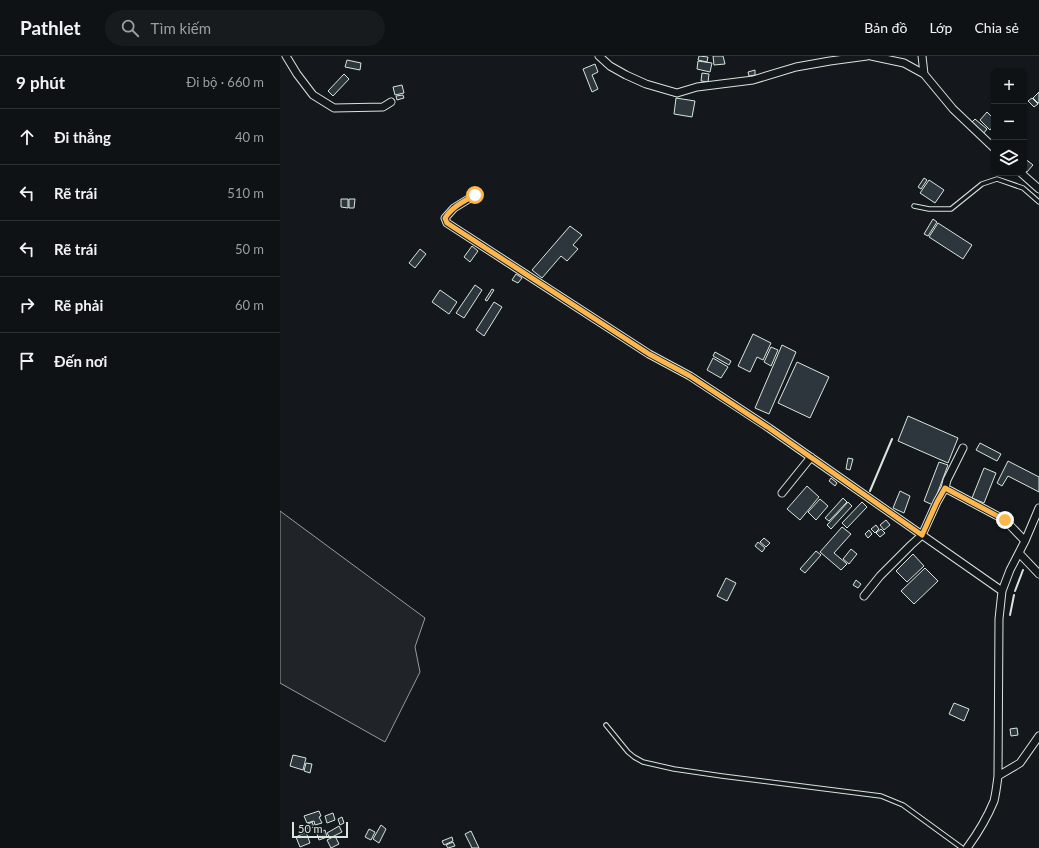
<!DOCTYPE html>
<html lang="vi">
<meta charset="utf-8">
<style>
:root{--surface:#0f1215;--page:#181b1e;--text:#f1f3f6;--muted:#9b9ea0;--line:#2f3234}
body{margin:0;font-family:Lato,sans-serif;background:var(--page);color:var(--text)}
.controls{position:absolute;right:12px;top:12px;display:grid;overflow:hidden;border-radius:8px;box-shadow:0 1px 3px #0004}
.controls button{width:36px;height:36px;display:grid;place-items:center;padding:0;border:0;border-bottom:1px solid var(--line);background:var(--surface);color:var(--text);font:20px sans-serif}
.scale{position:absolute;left:12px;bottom:10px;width:56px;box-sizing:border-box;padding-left:4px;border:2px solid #d8e6dc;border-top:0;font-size:11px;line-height:14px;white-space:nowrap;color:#d8e6dc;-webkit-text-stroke:3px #14181c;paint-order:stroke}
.stop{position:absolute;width:12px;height:12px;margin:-9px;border:3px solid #ffb74d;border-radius:50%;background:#fff}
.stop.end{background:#ffb74d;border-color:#fff;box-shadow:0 1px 4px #0008}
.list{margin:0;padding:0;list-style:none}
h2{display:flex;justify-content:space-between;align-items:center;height:52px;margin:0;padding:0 16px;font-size:17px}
h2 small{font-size:13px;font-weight:400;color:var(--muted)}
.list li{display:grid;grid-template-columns:26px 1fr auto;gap:12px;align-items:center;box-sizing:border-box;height:56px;padding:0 16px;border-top:1px solid var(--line)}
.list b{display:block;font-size:15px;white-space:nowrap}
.list em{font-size:13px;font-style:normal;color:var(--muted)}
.icon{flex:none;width:22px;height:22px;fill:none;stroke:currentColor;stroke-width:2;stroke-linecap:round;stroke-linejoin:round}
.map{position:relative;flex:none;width:759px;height:792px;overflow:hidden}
header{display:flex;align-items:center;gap:24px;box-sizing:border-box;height:56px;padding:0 20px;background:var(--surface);border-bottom:1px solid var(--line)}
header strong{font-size:19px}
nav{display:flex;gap:22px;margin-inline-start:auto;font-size:14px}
.search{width:280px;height:36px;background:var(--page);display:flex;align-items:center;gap:10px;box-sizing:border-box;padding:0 14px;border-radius:22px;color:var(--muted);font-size:15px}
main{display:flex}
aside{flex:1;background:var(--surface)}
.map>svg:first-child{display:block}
.green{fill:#202428;stroke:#939e99}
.building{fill:#2c363c;stroke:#d8e6dc}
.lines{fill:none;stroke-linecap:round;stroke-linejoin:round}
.lane-casing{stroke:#d8e6dc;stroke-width:5.5}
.street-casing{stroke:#d8e6dc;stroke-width:9}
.lane{stroke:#14181c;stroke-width:3.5}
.street{stroke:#14181c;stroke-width:7}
.wall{stroke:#d8e6dc;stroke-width:2}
.route{stroke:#ffb74d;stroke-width:5}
</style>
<header>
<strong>Pathlet</strong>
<div class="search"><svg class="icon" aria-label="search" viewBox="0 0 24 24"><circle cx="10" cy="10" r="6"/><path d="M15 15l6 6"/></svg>Tìm kiếm</div>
<nav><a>Bản đồ</a><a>Lớp</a><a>Chia sẻ</a></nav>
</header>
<main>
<aside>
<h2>9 phút<small>Đi bộ · 660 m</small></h2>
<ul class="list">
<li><svg class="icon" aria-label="ahead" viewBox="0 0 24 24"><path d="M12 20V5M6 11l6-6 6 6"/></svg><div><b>Đi thẳng</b></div><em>40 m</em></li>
<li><svg class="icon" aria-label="left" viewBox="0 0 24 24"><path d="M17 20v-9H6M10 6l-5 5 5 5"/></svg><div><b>Rẽ trái</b></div><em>510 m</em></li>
<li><svg class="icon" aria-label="left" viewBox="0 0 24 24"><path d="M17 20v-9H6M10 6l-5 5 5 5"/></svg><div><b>Rẽ trái</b></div><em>50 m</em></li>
<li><svg class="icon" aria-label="right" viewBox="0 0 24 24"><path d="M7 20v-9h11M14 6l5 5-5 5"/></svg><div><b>Rẽ phải</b></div><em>60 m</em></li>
<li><svg class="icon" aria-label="arrive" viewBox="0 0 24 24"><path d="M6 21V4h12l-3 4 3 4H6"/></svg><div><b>Đến nơi</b></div></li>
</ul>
</aside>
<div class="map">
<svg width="759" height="792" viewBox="0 0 759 792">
<rect width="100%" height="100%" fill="#14181c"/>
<!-- green -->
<path class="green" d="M0,455L145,562L135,591L140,616L105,686L0,627Z"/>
<!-- building -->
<path class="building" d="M419,0L428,1L427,6L418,4Z
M433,0H443L445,8L434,9Z
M67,4L81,7L80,14L65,11Z
M418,5L432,7L430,16L417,13Z
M315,8L318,16L312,19L318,33L312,36L303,13Z
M475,14V19L469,20L468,16Z
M422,17L429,18L428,26L421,25Z
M64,18L69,23L53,40L48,35Z
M122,29L124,37L115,39L113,31Z
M759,36V47H758L753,42Z
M123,39L124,42L117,44L116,40Z
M396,42L415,45L412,61L394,58Z
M752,42L758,48L754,51L748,45Z
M707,56L714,63V69L710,74L700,64Z
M695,63L707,73L703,78L691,67Z
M744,102L753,109L747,116L744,113Z
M644,122L647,124L641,133L638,131Z
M649,124L664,134L655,147L640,137Z
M61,143H68V152L61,151Z
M69,143H75L74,152H69Z
M653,163L657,166L648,180L644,178Z
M658,167L692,189L683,203L649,181Z
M290,170L302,179L293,189L298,193L287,205L281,200L262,222L252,214Z
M192,190L198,195L190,206L184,201Z
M140,193L146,198L135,212L129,207Z
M236,218L242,222L238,227L232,224Z
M195,229L202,234L184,262L176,257Z
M212,233L214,234L207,245L205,244Z
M160,234L177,246L169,258L152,246Z
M214,246L222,251L204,280L196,274Z
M473,278L491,287L483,304L477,301L470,316L458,310Z
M502,289L516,296L489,358L475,352Z
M491,291L498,294L491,310L484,306Z
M435,296L451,305L449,309L433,300Z
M433,302L448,311L441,322L427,314Z
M517,306L549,321L530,362L498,347Z
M628,360L678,382L668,407L618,385Z
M700,387L721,398L717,405L696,394Z
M568,402L573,403L570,414L566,413Z
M728,405L759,421V436L728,420L722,430L717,427Z
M659,406L668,409L653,449L644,445Z
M704,412L716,417L704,447L692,442Z
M551,422L557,427L555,430L549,425Z
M527,430L539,441L520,464L507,453Z
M620,435L630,440L624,457L613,452Z
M563,442L567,446L549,465L545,462Z
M540,443L548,450L536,464L528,456Z
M568,446L572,450L551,473L547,469Z
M582,446L587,451L567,472L562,467Z
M606,464L610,469L604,474L600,469Z
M596,469L599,473L595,477L591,473Z
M562,471L571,478L554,497L567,508L561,514L540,496Z
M601,473L605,477L600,481L596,477Z
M589,474L592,478L588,482L585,478Z
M484,482L490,487L486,491L480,486Z
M478,486L485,492L482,496L475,490Z
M571,493L577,498L569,508L563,503Z
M536,495L541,499L525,517L520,513Z
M633,498L644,510L627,526L616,515Z
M645,512L658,525L634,548L621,535Z
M446,522L456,527L447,545L437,540Z
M576,524L581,528L578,532L573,529Z
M674,647L689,653L684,665L669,658Z
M737,672L738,679L731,680L730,673Z
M13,699L26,702L23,714L10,710Z
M26,707L32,708L30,717L24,715Z
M39,755L41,760L39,761L42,767L35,769L34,765L27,767L24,760Z
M53,757L55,764L47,767L45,760Z
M62,761L64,767L60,769L58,763Z
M32,766L34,771L28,773L26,769Z
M101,769L106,773L99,787L93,783Z
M59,770L62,776L50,782L47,777Z
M89,773L95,776L91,784L85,781Z
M45,774L47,781L39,784L37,778Z
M191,775L199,792H192L185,778Z
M26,776L30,787L20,791L16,781Z
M55,780L59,788L51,792L47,784Z
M172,781L173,785L164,789L162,785Z
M173,786L175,790L168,792L166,789Z"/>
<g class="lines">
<defs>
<path id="lane" d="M634,150L649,153H671L702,128L717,123L743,132L759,146
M326,669L348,696L354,701L363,706L394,713L442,720L601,740L623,749L682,792"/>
<path id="street" d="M6,0L17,18L33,39L54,52L103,51L111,46
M319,0L330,10L346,19L366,28L397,37L417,31L473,24L516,11L550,5L587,0
M591,0L624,7L644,18L673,53L714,92
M642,0L644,18
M741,117L759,133
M195,139L174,152L165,162L167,167L369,298L410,320L489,372L722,535
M665,432L725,464L745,485
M502,437L531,401
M739,497L759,518
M584,540L600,520L631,489L642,479L657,446L665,432L667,424L683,392
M718,720L740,707L759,680
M687,792C698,777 707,762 714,745C716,737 717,728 718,720L719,563L722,535L730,514L745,485L759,452"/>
</defs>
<!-- lane casing -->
<use href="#lane" class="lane-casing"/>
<!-- street casing -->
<use href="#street" class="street-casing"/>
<!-- lane -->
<use href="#lane" class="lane"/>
<!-- street -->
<use href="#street" class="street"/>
<!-- wall -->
<path class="wall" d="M590,435L612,383
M735,535L743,514
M730,559L734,539"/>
</g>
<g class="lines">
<!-- route -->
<path class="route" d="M195,139C184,145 172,151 165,162L167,167L369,298L410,320L489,372L642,479L657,446L665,432L725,464"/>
</g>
</svg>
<div class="controls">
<button>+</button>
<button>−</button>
<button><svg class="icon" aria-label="layers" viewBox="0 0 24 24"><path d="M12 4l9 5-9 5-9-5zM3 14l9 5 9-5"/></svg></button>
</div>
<div class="scale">50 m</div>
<div class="stop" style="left:195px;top:139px"></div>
<div class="stop end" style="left:725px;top:464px"></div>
</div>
</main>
